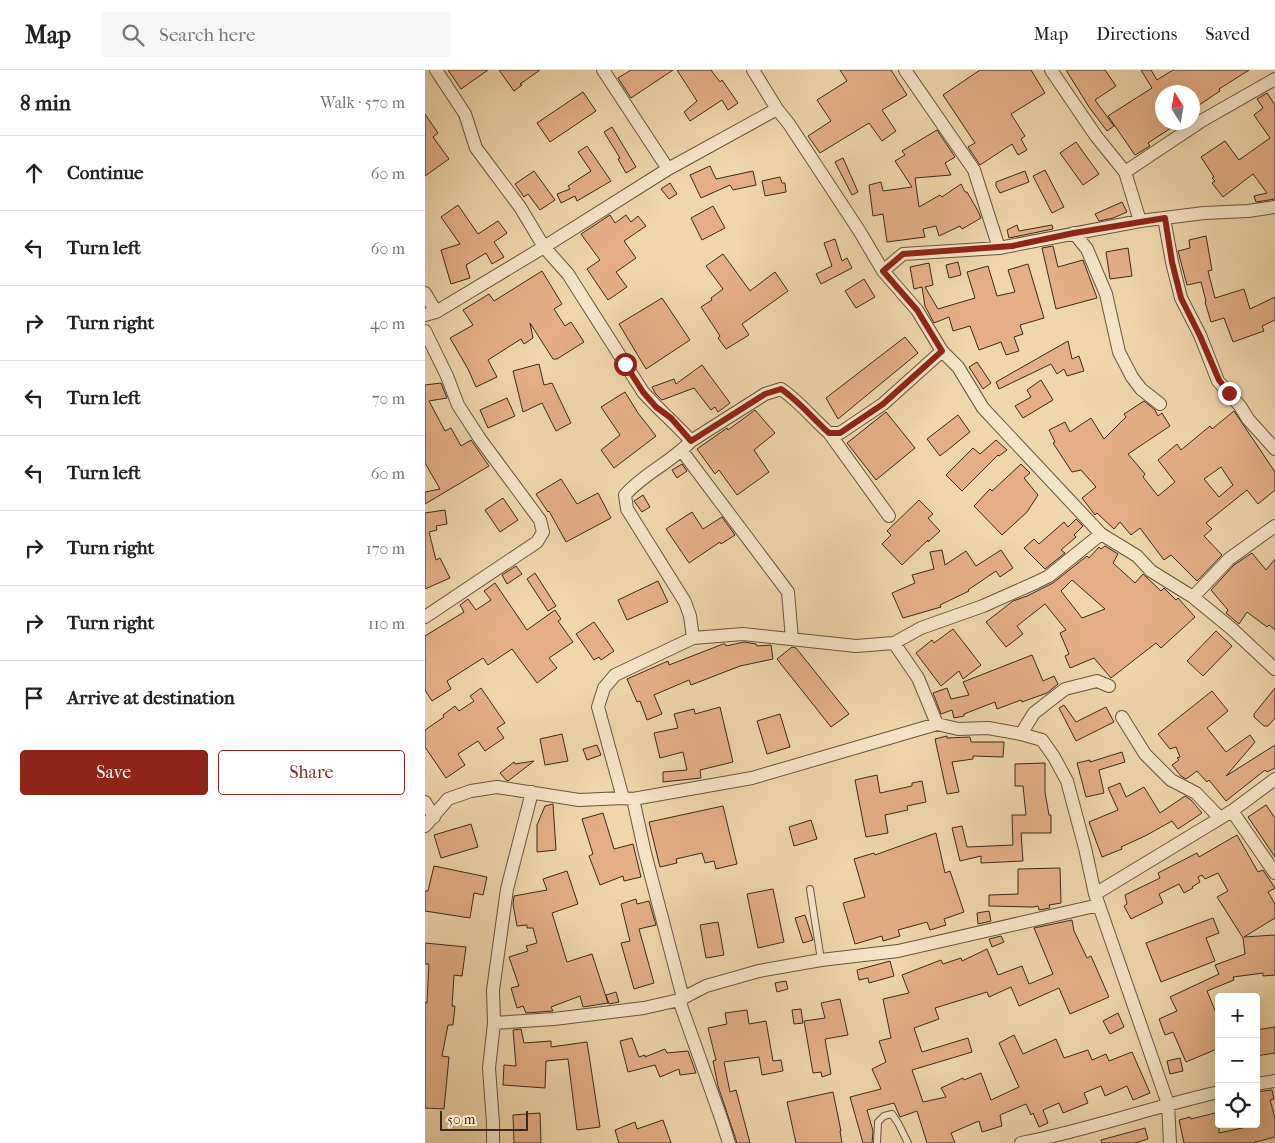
<!DOCTYPE html>
<meta charset="utf-8">
<style>
:root{--surface:#fff;--page:#f6f6f6;--text:#222;--muted:#767676;--line:#e0e0e0;--accent:#8f2418}
body{margin:0;font-family:"IM FELL French Canon",serif;background:var(--page);color:var(--text)}
.controls{position:absolute;right:15px;bottom:15px;display:grid;overflow:hidden;border-radius:5px;box-shadow:0 5px 20px #0002}
.controls button{width:45px;height:45px;display:grid;place-items:center;padding:0;border:0;border-bottom:1px solid var(--line);background:var(--surface);color:var(--text);font:25px sans-serif}
.compass{position:absolute;left:730px;top:15px;width:45px;height:45px;border-radius:50%;background:var(--surface);box-shadow:0 5px 20px #0002;rotate:349deg}
.scale{position:absolute;left:15px;bottom:12px;width:88px;box-sizing:border-box;padding-left:5px;border:2px solid #392a1d;border-top:0;font-size:14px;line-height:18px;white-space:nowrap;color:#392a1d;-webkit-text-stroke:4px #f5e4c8;paint-order:stroke}
.stop{position:absolute;width:15px;height:15px;margin:-11px;border:4px solid #8f2418;border-radius:50%;background:#fff}
.stop.end{background:#8f2418;border-color:#fff;box-shadow:0 1px 5px #0008}
.list{margin:0;padding:0;list-style:none}
h2{display:flex;justify-content:space-between;align-items:center;height:65px;margin:0;padding:0 20px;font-size:21px}
h2 small{font-size:16px;font-weight:400;color:var(--muted)}
.list li{display:grid;grid-template-columns:32px 1fr auto;gap:15px;align-items:center;box-sizing:border-box;height:75px;padding:0 20px;border-top:1px solid var(--line)}
.list b{display:block;font-size:19px;white-space:nowrap}
.list em{font-size:16px;font-style:normal;color:var(--muted)}
.actions{display:flex;gap:10px;padding:15px 20px}
.actions a{flex:1;padding:11px 0;border:1px solid var(--accent);border-radius:5px;text-align:center;font-size:18px;color:var(--accent)}
.actions .main{background:var(--accent);color:#fff}
.icon{flex:none;width:28px;height:28px;fill:none;stroke:currentColor;stroke-width:2;stroke-linecap:round;stroke-linejoin:round}
.map{position:relative;flex:none;width:850px;height:1073px;overflow:hidden}
header{display:flex;align-items:center;gap:30px;box-sizing:border-box;height:70px;padding:0 25px;background:var(--surface);border-bottom:1px solid var(--line)}
header strong{font-size:24px}
nav{display:flex;gap:28px;margin-inline-start:auto;font-size:18px}
.search{width:350px;height:45px;background:var(--page);display:flex;align-items:center;gap:12px;box-sizing:border-box;padding:0 18px;border-radius:5px;color:var(--muted);font-size:19px}
main{display:flex}
aside{flex:1;background:var(--surface)}
.map>svg:first-child{display:block}
.building{fill:#e5ae86;stroke:#392a1d;fill-rule:evenodd}
.lines{fill:none;stroke-linecap:round;stroke-linejoin:round}
.service-casing{stroke:#665540;stroke-width:8}
.minor-casing{stroke:#665540;stroke-width:14}
.service{stroke:#f5e4c8;stroke-width:6}
.minor{stroke:#f5e4c8;stroke-width:12}
.route{stroke:#8f2418;stroke-width:6}
</style>
<header>
<strong>Map</strong>
<div class="search"><svg class="icon" aria-label="search" viewBox="0 0 24 24"><circle cx="10" cy="10" r="6"/><path d="M15 15l6 6"/></svg>Search here</div>
<nav><a>Map</a><a>Directions</a><a>Saved</a></nav>
</header>
<main>
<aside>
<h2>8 min<small>Walk · 570 m</small></h2>
<ul class="list">
<li><svg class="icon" aria-label="ahead" viewBox="0 0 24 24"><path d="M12 20V5M6 11l6-6 6 6"/></svg><div><b>Continue</b></div><em>60 m</em></li>
<li><svg class="icon" aria-label="left" viewBox="0 0 24 24"><path d="M17 20v-9H6M10 6l-5 5 5 5"/></svg><div><b>Turn left</b></div><em>60 m</em></li>
<li><svg class="icon" aria-label="right" viewBox="0 0 24 24"><path d="M7 20v-9h11M14 6l5 5-5 5"/></svg><div><b>Turn right</b></div><em>40 m</em></li>
<li><svg class="icon" aria-label="left" viewBox="0 0 24 24"><path d="M17 20v-9H6M10 6l-5 5 5 5"/></svg><div><b>Turn left</b></div><em>70 m</em></li>
<li><svg class="icon" aria-label="left" viewBox="0 0 24 24"><path d="M17 20v-9H6M10 6l-5 5 5 5"/></svg><div><b>Turn left</b></div><em>60 m</em></li>
<li><svg class="icon" aria-label="right" viewBox="0 0 24 24"><path d="M7 20v-9h11M14 6l5 5-5 5"/></svg><div><b>Turn right</b></div><em>170 m</em></li>
<li><svg class="icon" aria-label="right" viewBox="0 0 24 24"><path d="M7 20v-9h11M14 6l5 5-5 5"/></svg><div><b>Turn right</b></div><em>110 m</em></li>
<li><svg class="icon" aria-label="arrive" viewBox="0 0 24 24"><path d="M6 21V4h12l-3 4 3 4H6"/></svg><div><b>Arrive at destination</b></div></li>
</ul>
<div class="actions"><a class="main">Save</a><a>Share</a></div>
</aside>
<div class="map">
<svg width="850" height="1073" viewBox="0 0 850 1073">
<rect width="100%" height="100%" fill="#efd6ab"/>
<filter id="stains"><feTurbulence type="fractalNoise" baseFrequency=".004" numOctaves="4"/><feColorMatrix values="0 0 0 0 .2 0 0 0 0 .09 0 0 0 0 .02 0 0 0 .5 -.17"/></filter>
<radialGradient id="worn" r=".72"><stop offset=".6" stop-color="#630" stop-opacity="0"/><stop offset="1" stop-color="#630" stop-opacity=".3"/></radialGradient>
<!-- building -->
<path class="building" d="M23,0H63L36,19Z
M74,0H115L95,14L97,15L89,21Z
M206,0H248L206,28L193,8Z
M252,0H286L295,12L297,10L313,33L303,40L297,30L265,51L259,42L272,31Z
M415,0H466L482,25L457,40L471,61L457,71L444,53L395,83L383,66L406,51L392,30L422,11Z
M555,0H606L620,23L586,44L600,66L596,69L602,80L593,85L587,74L555,95L543,77L550,73L518,25Z
M641,0H680L691,16L670,30L689,56L682,61L664,37Z
M716,0H726L732,10L748,0H824L794,19L795,21L768,39V22H738V52H755L723,73L725,76L710,85L683,46L727,18Z
M158,22L171,41L125,72L112,53Z
M842,23L850,35V129L831,132L829,126L842,123L828,104L798,127L787,113L790,111L787,108L789,107L776,87L800,71L814,90L845,68L829,45L838,38L832,29Z
M0,44L13,63L8,67L24,89L0,106Z
M187,57L211,97L201,103L193,89L195,88L179,62Z
M512,60L530,87L520,93L526,105L490,108L494,137L515,125L517,127L536,114L540,122H542L553,141L556,148L537,159L535,156L514,166L511,156L498,159L500,167L462,172L458,144L448,146L444,115L456,112L458,121L487,117L470,91L480,85L477,81Z
M651,72L674,104L658,115L635,83Z
M162,76L186,111L152,131L150,126L136,133L132,124L145,119L143,116L166,101L153,82Z
M418,88L433,122L427,125L410,92Z
M285,96L291,109L328,101L331,115L308,120L305,115L276,128L265,105Z
M620,100L639,137L627,143L608,106Z
M109,101L130,130L115,140L103,124L99,127L90,114Z
M600,101L604,112L575,123L571,116V112Z
M355,107L357,113H360L361,122L340,126L337,111Z
M245,113L252,124L244,129L236,119Z
M697,132L702,142L688,148L674,151L670,144Z
M33,135L53,164L73,151L82,163L69,172L79,187L67,194L61,183L41,195L45,208L26,214L16,180L35,174L16,147Z
M288,136L300,158L277,170L266,148Z
M185,145L190,153L201,145L206,152L213,146L221,156L199,171L211,188L191,202L202,217L183,230L162,199L175,190L156,164Z
M592,155L594,161L627,155L628,159L584,168L582,160Z
M781,166L787,200L783,201L790,228L819,219L825,239L850,227V250L837,256L839,261L808,272L799,248L786,252L780,232L781,231L776,212L762,215L753,181L765,178L764,170Z
M410,169L417,191L422,188L427,198L396,214L391,204L407,196L399,173Z
M628,176L633,197L658,190L672,228L631,239L617,178Z
M703,178L707,206L685,209L681,182Z
M298,184L325,221L350,202L363,221L317,254L324,265L301,279L293,268L295,266L276,237L287,230L286,228L298,219L281,196Z
M533,192L536,205L524,208L521,195Z
M504,193L508,215L500,217L513,239L550,228L542,202L563,196L572,226L590,222L583,200L603,194L619,248L595,255L598,264L589,267L594,281L581,285L576,272L554,280L545,256L528,261L524,247L509,253L500,236L497,217L489,219L485,197Z
M117,201L137,234L129,239L140,256L146,252L159,272L132,289H128L105,253L108,268L99,274L96,269L63,290L72,307L51,317L43,299L25,268L48,255L38,240L64,224L69,231Z
M439,209L450,227L431,238L420,221Z
M237,228L265,270L221,299L194,254Z
M480,267L493,283L413,349L401,328Z
M643,271L647,289L654,286L659,301L642,306L639,299L632,304L626,294L574,319L571,312Z
M552,292L566,313L558,319L544,297Z
M114,294L119,315L127,313L146,353L131,361L117,333L98,342L88,301Z
M277,295L305,333L293,342L290,337L286,340L269,318L237,330L230,323L227,317L249,309L251,314Z
M616,310L628,330L598,348L590,336L606,327L602,320Z
M16,313L22,328L4,331L20,361L26,358L36,376L46,370L64,396L0,434V422L15,419L0,393V315Z
M200,322L213,343L231,366L189,398L176,380L195,365L176,337Z
M82,328L90,346L63,358L55,340Z
M719,331L730,340L733,346L737,343L745,356L703,384L720,404L718,407L733,426L750,412L733,390L752,374L756,380L785,356L787,359L809,341L850,402V420L833,434L822,420L781,453L787,459L779,466L797,485L772,511L746,485L739,490L715,458L706,465L695,452L689,459L672,443L670,445L657,428L671,417L656,400L647,402L628,373L630,372L624,360L640,352L645,362L666,348L679,369L701,347L699,344ZM796,397L808,415L794,427L779,409Z
M330,340L350,363L329,380L344,402L312,425L294,400L290,404L272,379L302,358L303,360Z
M461,342L490,378L451,410L422,373Z
M533,345L545,362L515,386L502,369Z
M571,370L582,380L574,386L573,385L537,421L521,405L548,378L555,384Z
M257,394L262,401L252,408L247,400Z
M596,394L605,403L599,408L613,425L602,442L577,465L549,436L565,419L567,421Z
M136,409L152,434L173,423L186,448L141,472L124,441L123,442L111,424Z
M218,425L225,437L217,442L209,431Z
M78,428L93,450L75,462L60,440Z
M494,430L508,444L503,448L515,461L503,472V470L477,495L457,474L466,465L462,461Z
M20,440L22,454L11,456L12,460L4,462L11,490L15,488L25,508L0,519V443Z
M267,442L278,459L297,447L310,465L296,474L295,472L264,493L241,459Z
M651,449L658,456L649,465L651,467L636,480L640,483L620,499L599,478L609,469L614,474L639,452L643,457Z
M680,476L693,484L688,493L710,513L718,504L736,521L739,518L751,530L753,528L770,547L736,578L731,573L686,608L669,588L645,598L640,586L644,584L635,563L641,560L620,534L592,556L598,564L581,577L561,552L588,531L602,526L628,513L662,486L664,488L674,477L676,479ZM647,510L680,539L657,548L636,521Z
M517,480L520,495L541,481L551,496L576,480L588,498L575,507L571,501L543,520L544,521L515,535L516,537L478,548L467,523L490,513L487,505L509,499L505,482Z
M827,483L841,500L850,489V560L844,555L842,557L822,542L814,554L801,543L803,540L786,520L809,495Z
M91,496L97,504L82,514L77,505Z
M110,503L131,536L123,541L102,509Z
M233,511L243,532L202,550L193,530Z
M70,513L102,560L130,540L136,549L133,551L148,572L124,588L132,598L112,613L87,579L63,595L58,588L22,611L26,619L7,631L0,620V566L39,542L35,535L43,529L51,540L66,530L59,521Z
M169,552L189,581L176,590L174,587L169,590L151,564Z
M528,559L556,595L538,609L534,601L516,616L491,583L507,570L509,573Z
M791,561L807,576L778,606L762,591Z
M319,572L331,574L332,576L346,575L348,589L315,596L266,615L264,610L229,625L237,644L222,650L215,631L212,632L202,609L243,591L244,595L298,574H300L301,576Z
M367,577L371,578L424,644L406,657L352,589Z
M607,585L618,611L629,606L633,614L622,623L597,632L596,630L572,639L570,632L539,644V646L529,648L527,640L516,644L508,623L522,618L526,629L544,625L538,612Z
M56,618L80,653L72,658L79,668L60,681L53,671L33,684L40,695L21,708L0,677V660L19,647L18,645L30,636L34,641L49,631L45,626Z
M850,618V648L843,656H839L829,647V644Z
M787,621L803,641L782,658L801,682L825,665L830,672L801,706L850,675V698L842,702L840,700L801,731L784,710L782,712L772,701L761,709L756,706L747,695L754,690L752,688L755,687L751,677L745,679L733,664Z
M639,635L651,652L681,637L689,652L651,671L634,638Z
M295,637L308,692L275,700L276,708L238,712V702L262,700L258,682L235,688L229,663L253,658L249,644L269,639L270,644Z
M355,644L365,677L342,684L332,651Z
M137,664L143,691L120,695L115,669Z
M522,666V668L545,667L546,672H579L578,687L548,686V689L527,692L534,722L522,724L510,669Z
M172,675L176,685L162,690L158,679Z
M697,682L700,692L674,700L679,723L661,727L652,693L665,690V692Z
M109,691L83,711L81,710L75,703L89,692L90,694Z
M620,693V722L624,745H626V763H596L598,791L556,793V786L535,791L527,758L537,756L542,777L588,775L587,745H601L598,716H590V694Z
M452,705L455,723L487,716V713L497,711L501,732L482,736L483,740L460,745L463,763L441,767L430,710Z
M695,713L701,727L719,717L735,743L760,726L766,730L777,743L753,759L747,751L720,766L696,777L697,779L677,787L664,752L693,740L683,718Z
M128,734L131,780L112,782V755L120,736Z
M841,735L850,748V787L823,747Z
M298,736L312,794L291,799L289,791L280,793L277,783L251,789L252,793L235,797L224,752Z
M178,743L189,779L208,774L216,807L199,811L198,806L175,815L164,786L168,784L157,749Z
M386,750L392,769L369,776L364,757Z
M46,754L53,777L16,788L9,765Z
M511,763L520,803L525,801L539,842L519,849L521,855L505,860L502,852L473,860L475,866L458,871L457,866L430,874L418,833L440,827L429,789L449,783L450,785Z
M812,765L833,802L838,800L850,818L843,822L850,834V848L819,867L850,865V905L838,906V903L808,907L809,910L782,921L794,950V978L761,992L748,962L740,965L734,949L752,941L745,927L794,904L790,895L820,884L818,868L792,827L803,821L793,803L780,809L777,805L773,807L775,812L767,817L768,818L759,823L754,814L734,824L738,833L706,849L699,836L702,834L700,825L735,808L733,803L772,783L774,787Z
M9,796L62,807L58,825L49,823L45,848L0,841V821H3Z
M635,798L636,833L624,835L625,838L614,840L613,836L608,837L564,836V825L593,824V799Z
M142,801L153,834L127,843L142,892L167,884L183,933L158,937L155,926L126,937L128,941L101,943L98,936L92,938L86,918L94,916L84,887L103,881L101,876L112,873L108,858H102V855L92,856L88,834L89,826L122,820L118,809Z
M348,819L359,872L333,878L322,824Z
M211,829L212,834L224,831L231,855L214,859L229,913L209,919L196,873L205,871L196,834Z
M564,841L566,851L553,854L552,843Z
M380,845L388,870L378,873L370,848Z
M788,848L794,863L781,868L790,891L736,912L721,873Z
M647,850L649,861L662,888L666,886L684,927L645,944L634,918L594,936L586,917L564,927L562,922L510,938L514,949L489,958L497,982L543,968L547,982L487,1000L498,1032L521,1027L516,1018L538,1008L539,1010L556,1003L566,1030L594,1017L574,973L589,965L598,984L631,969L639,988L663,980L667,990L681,984L684,991L707,982L725,1023L708,1030L702,1016L680,1026L676,1016L659,1023L663,1033L638,1043L634,1033L618,1040L623,1053L614,1057L608,1043L606,1045L601,1034L575,1045L577,1056L557,1062L554,1051L526,1063L530,1073H502L492,1041L475,1047L469,1033L442,1040L448,1061L447,1073H438L425,1027L456,1019L447,999L461,992L454,971L466,968L458,929L484,923L477,905L516,890L518,894L536,888L537,891L562,879L573,905L597,896L604,914L628,904L609,858Z
M293,852L299,885L281,888L275,855Z
M576,866L579,872L567,877L564,869Z
M0,873L41,877L37,906L29,905L27,936H30L28,955H23L17,986L24,987L19,1039L0,1038V932L2,933L4,894H0Z
M465,891L469,906L444,913L443,908L434,910L432,900Z
M361,911L363,919L352,922L350,913Z
M191,922L194,932L184,934L181,925Z
M415,929L423,965L400,969L406,1004L397,1007L396,1002L388,1003L379,951L400,948L396,933Z
M376,939L378,953L369,954L367,940Z
M322,940L324,954L341,951L348,991L356,990L358,1001L337,1005L334,987L299,992L305,1022L311,1020L325,1073H312L293,1016L288,991L291,990L283,958L302,954L300,943Z
M693,943L699,957L685,964L678,951Z
M850,957V983L831,986V960Z
M96,959L99,973L126,971V977L162,972L175,1057L152,1060L143,989L121,991L120,1018L78,1015L79,995L91,996L88,960Z
M207,968L214,987L220,985V987L240,979L242,983L263,981L271,1003L255,1005L254,999L235,1007L230,995L203,1002L195,971Z
M755,988L758,1001L745,1004L742,991Z
M847,1020L849,1029L845,1030L850,1048V1067L827,1073H759L754,1050L765,1047L766,1049L794,1042V1063L831,1055V1022Z
M408,1022L416,1061H415L417,1073H371L362,1032Z
M115,1043L116,1073H89L88,1045Z
M238,1050L246,1073H194L190,1060L210,1052L212,1059Z
M720,1058L723,1069L710,1073H677L676,1070Z"/>
<g class="lines">
<defs>
<path id="service" d="M385,819L396,890
M452,1073L453,1052L459,1046L467,1044L473,1053L483,1073"/>
<path id="minor" d="M11,0L40,44L51,78L95,137L119,177L143,204L218,322C233,339 251,354 266,371L340,324L356,319C374,331 388,349 404,363H415L458,334L517,281
M178,0L243,99
M328,0L352,39L364,54L435,162L458,201L492,240L517,281L533,297L558,338L676,464L712,486L726,501L768,527L807,559L850,599
M480,0L549,100L574,178
M626,0L671,66L700,102L715,151
M700,102L778,50L850,9
M739,148L747,192L756,228L775,265L793,311L815,336L823,349L850,379
M649,163L662,179L681,224L694,282L707,307L716,319L735,334
M458,201L478,184L574,178L715,151L779,143L823,141L850,137
M0,223L11,242
M0,245L11,242L119,177L243,99L352,39
M0,261L22,306L33,335L55,369L115,450L118,462L112,472L0,547
M404,363L464,446
M266,371C247,392 219,403 200,425L202,439L260,532L265,546L268,568
M257,381L363,522L367,569
M768,527L804,489L850,456
M469,573L493,608L512,654
M697,647L720,684L746,710L771,723L795,748
M596,664L609,643L640,619L672,611L684,616
M198,728L173,637L179,618L190,605L268,568L318,564L431,576L469,573L496,558L558,536L612,512L624,506L676,464
M208,729L220,783L258,928
M0,732L9,747
M807,741L850,803
M0,756L23,729L46,721L72,717L154,730L198,728L208,729L327,708L512,654L533,659L563,658L596,664L617,670L629,687L642,711L660,778L670,824L743,1034L745,1073
M670,824L807,741L850,709
M254,930L296,1048L304,1073
M69,953L129,949L219,938L254,930L281,916L334,901L396,890L473,881L674,835
M831,1014L850,1011
M68,1073V1053L64,998L69,953L68,920L82,819L107,722
M596,1073C663,1060 727,1037 794,1022"/>
</defs>
<!-- service casing -->
<use href="#service" class="service-casing"/>
<!-- minor casing -->
<use href="#minor" class="minor-casing"/>
<!-- service -->
<use href="#service" class="service"/>
<!-- minor -->
<use href="#minor" class="minor"/>
</g>
<g class="lines">
<!-- route -->
<path class="route" d="M200,294L218,322L231,337L246,348L266,371L340,324L356,319C374,331 388,349 404,363H415L458,334L517,281L492,240L458,201L478,184L587,176L649,163L740,148L747,192L756,228L775,266L794,310L804,323"/>
</g>
<rect width="100%" height="100%" filter="url(#stains)"/>
<rect width="100%" height="100%" fill="url(#worn)"/>
</svg>
<div class="controls">
<button>+</button>
<button>−</button>
<button><svg class="icon" aria-label="locate" viewBox="0 0 24 24"><circle cx="12" cy="12" r="6"/><path d="M12 2v4M12 18v4M2 12h4M18 12h4"/></svg></button>
</div>
<svg class="compass" viewBox="-18 -18 36 36"><path d="M0-13l5 13h-10z" fill="#e53935"/><path d="M0 13l5-13h-10z" fill="#767676"/></svg>
<div class="scale">50 m</div>
<div class="stop" style="left:200px;top:294px"></div>
<div class="stop end" style="left:804px;top:323px"></div>
</div>
</main>
